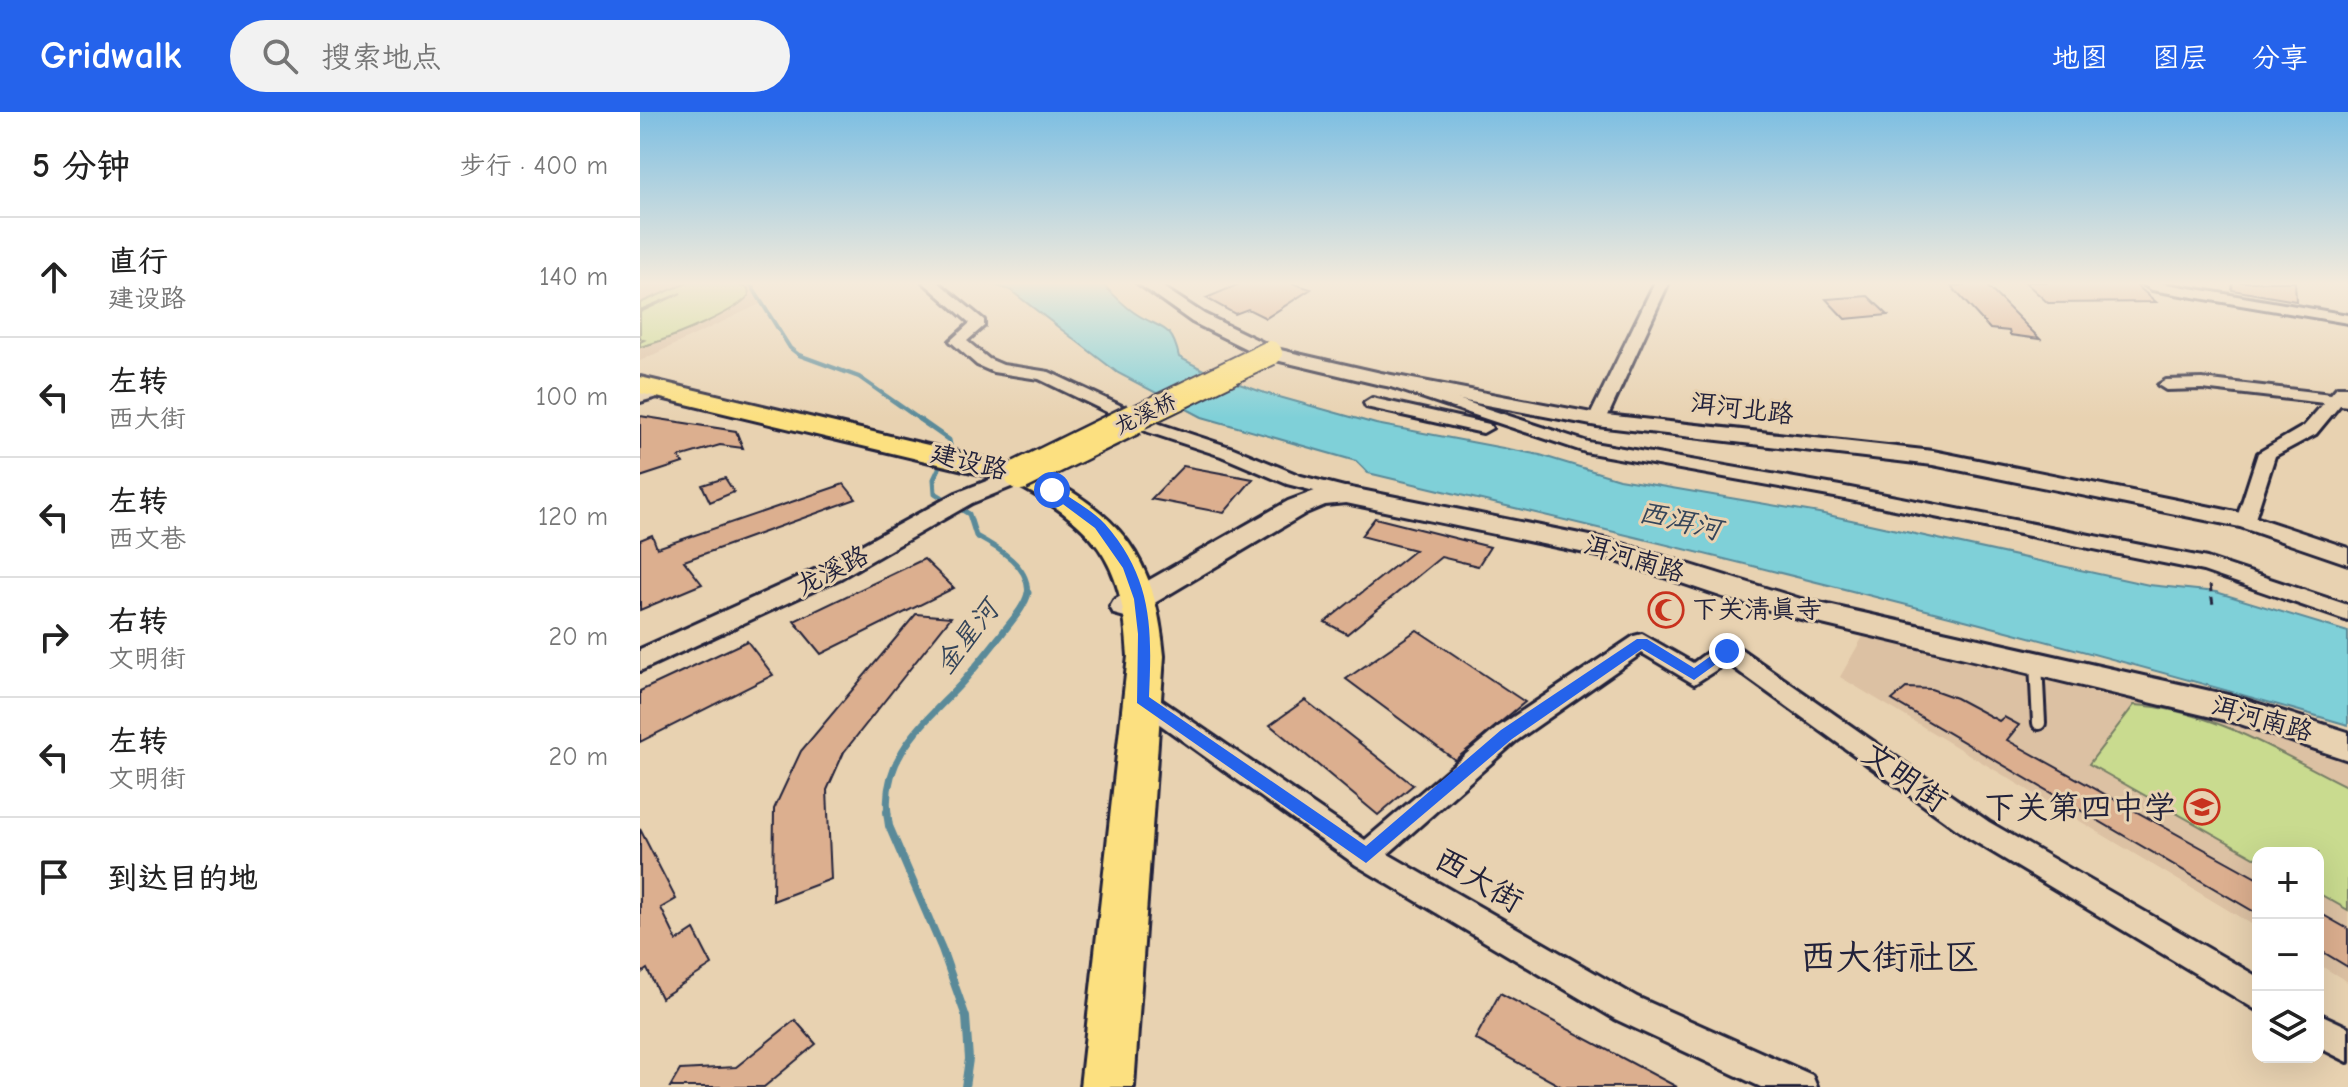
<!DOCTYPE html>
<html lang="zh">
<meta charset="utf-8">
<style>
:root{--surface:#fff;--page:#f2f2f2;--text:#222;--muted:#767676;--line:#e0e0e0;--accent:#2563eb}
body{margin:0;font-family:"Comic Neue","LXGW WenKai TC",sans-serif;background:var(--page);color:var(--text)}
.controls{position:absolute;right:24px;bottom:24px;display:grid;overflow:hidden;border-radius:16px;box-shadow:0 8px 32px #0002}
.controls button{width:72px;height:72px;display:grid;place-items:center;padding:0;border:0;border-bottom:2px solid var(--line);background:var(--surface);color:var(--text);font:40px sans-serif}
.stop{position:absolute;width:24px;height:24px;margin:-18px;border:6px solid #2563eb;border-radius:50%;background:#fff}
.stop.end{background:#2563eb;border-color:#fff;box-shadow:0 2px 8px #0008}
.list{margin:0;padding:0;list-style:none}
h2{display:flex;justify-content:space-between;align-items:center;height:104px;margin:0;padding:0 32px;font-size:34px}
h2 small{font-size:26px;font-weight:400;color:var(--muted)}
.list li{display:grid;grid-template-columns:52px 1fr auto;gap:24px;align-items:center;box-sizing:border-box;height:120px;padding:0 32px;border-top:2px solid var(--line)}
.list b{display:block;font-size:30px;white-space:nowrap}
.list p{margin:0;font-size:26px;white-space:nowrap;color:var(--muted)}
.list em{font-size:26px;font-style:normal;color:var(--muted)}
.icon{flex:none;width:44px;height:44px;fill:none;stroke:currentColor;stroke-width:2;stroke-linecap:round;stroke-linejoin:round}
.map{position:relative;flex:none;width:1708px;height:975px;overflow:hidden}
header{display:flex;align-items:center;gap:48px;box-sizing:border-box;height:112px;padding:0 40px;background:var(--accent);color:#fff}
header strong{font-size:38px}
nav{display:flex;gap:44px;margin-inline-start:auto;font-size:28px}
.search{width:560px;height:72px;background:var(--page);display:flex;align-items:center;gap:20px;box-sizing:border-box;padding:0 28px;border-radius:44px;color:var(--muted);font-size:30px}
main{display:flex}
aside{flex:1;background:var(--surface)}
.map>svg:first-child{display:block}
.built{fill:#dcc1a3}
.green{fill:#c9db8f;stroke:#767e65;stroke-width:2}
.water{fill:#7fd0d8;stroke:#5a8a99;stroke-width:2}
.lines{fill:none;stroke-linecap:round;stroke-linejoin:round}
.stream-far3{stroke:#5a8a99;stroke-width:4}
.stream-far2{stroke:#5a8a99;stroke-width:5}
.stream-far1{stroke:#5a8a99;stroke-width:7}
.stream{stroke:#5a8a99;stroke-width:8}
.building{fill:#dcaf8f;stroke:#22223b;stroke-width:2}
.service-casing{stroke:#22223b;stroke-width:18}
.minor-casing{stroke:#22223b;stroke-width:6}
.tertiary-casing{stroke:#22223b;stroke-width:6}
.secondary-casing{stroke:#22223b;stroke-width:6}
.primary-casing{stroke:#22223b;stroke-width:6}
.path{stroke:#22223b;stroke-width:3;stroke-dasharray:7 5;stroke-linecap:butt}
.service{stroke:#e8d2b1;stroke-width:12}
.minor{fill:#e8d2b1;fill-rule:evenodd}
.tertiary{fill:#e8d2b1;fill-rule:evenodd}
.secondary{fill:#e8d2b1;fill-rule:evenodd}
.primary{fill:#fce080;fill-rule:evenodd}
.primary-bridge-far1-casing{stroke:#22223b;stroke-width:28;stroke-linecap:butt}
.primary-bridge-casing{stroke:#22223b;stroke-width:35;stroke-linecap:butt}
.primary-bridge-far1{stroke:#fce080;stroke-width:24}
.primary-bridge{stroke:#fce080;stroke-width:30}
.route{fill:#2563eb}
.labels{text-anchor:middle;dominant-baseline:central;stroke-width:6;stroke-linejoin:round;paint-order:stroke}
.far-street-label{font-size:22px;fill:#22223b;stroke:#e8d2b1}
.street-label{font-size:26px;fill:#22223b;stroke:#e8d2b1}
.poi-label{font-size:26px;fill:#22223b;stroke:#e8d2b1;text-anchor:start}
.water-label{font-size:28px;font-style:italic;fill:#35455a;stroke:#e8d2b1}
.near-street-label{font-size:32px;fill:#22223b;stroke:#e8d2b1}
.near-poi-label{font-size:32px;fill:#22223b;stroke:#e8d2b1;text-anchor:end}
.near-quarter-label{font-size:36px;fill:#22223b;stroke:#e8d2b1}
</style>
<header>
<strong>Gridwalk</strong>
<div class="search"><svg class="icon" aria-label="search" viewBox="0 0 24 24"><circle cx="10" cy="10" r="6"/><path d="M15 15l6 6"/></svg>搜索地点</div>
<nav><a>地图</a><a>图层</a><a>分享</a></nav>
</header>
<main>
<aside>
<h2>5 分钟<small>步行 · 400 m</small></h2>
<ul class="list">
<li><svg class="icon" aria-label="ahead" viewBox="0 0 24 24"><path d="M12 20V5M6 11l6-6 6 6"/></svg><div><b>直行</b><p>建设路</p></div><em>140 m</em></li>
<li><svg class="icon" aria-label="left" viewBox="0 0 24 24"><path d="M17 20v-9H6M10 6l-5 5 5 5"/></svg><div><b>左转</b><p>西大街</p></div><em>100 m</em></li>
<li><svg class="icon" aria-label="left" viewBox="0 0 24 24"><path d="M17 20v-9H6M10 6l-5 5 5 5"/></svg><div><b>左转</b><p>西文巷</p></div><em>120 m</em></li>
<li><svg class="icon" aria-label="right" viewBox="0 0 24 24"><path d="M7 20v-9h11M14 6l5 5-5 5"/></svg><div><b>右转</b><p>文明街</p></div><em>20 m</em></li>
<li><svg class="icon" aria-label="left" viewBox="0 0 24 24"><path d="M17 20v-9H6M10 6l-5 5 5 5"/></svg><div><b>左转</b><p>文明街</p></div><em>20 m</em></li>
<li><svg class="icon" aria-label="arrive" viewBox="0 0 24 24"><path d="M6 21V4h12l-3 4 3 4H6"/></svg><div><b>到达目的地</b></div></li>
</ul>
</aside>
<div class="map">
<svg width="1708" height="975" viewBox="0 0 1708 975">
<rect width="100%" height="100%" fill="#e8d2b1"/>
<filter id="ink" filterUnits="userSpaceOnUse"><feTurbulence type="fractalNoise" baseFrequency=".0125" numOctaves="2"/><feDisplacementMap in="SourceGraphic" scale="16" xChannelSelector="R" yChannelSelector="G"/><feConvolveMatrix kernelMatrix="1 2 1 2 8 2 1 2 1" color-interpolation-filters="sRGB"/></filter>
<g filter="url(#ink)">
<!-- built -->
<path class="built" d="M0,170H104L122,191L0,249Z
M1225,521L1616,614L1708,649V870L1678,852V741H1618V816L1200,565Z"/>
<!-- green -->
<path class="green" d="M49,170L90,171L108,176L109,183C96,201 24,229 0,235V230L4,228L0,227V200L41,181L0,198V191Z
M1494,593C1572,597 1639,641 1708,675V798L1678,781V741H1618V747L1449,652Z"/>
<!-- water -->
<path class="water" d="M345,170H460C472,180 484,195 498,203C523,218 532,213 539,245L571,262L625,281L736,312L900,343L979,367L1179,401L1509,473L1576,480L1708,520V613C1384,519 1057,439 728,361L716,349L562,305L478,261L370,178Z"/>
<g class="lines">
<!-- stream-far3 -->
<path class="stream-far3" d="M109,170L150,236L159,243L219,265L282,309"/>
<!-- stream-far2 -->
<path class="stream-far2" d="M279,307L309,328L310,333L294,367L295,381L329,402L336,424C358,436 392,455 387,483"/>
<!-- stream-far1 -->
<path class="stream-far1" d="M248,702C241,644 286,610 321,572C335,556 348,539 361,523C370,510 384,497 388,481"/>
<!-- stream -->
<path class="stream" d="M247,700L249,714L302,837L326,905L329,947L325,975"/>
</g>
<!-- building -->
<path class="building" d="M604,170H648L671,177L626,206L608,197L595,202L566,186Z
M1321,170H1343L1400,227L1370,223L1369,219L1350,217L1311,174L1325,173Z
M1385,170H1493L1516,190L1408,191Z
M1593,170H1655L1656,189L1592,178Z
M1228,184L1248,203L1205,207L1186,187Z
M0,304L96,319L103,336L80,333L39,345L43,351L0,365Z
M543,354L613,367L584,401L511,387Z
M85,366L94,380L70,390L62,373Z
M204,372L216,387L44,449L62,472L0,498V428L12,423L17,436Z
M735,406L850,435L838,454L801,445L707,522L685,510L775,438L721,424Z
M284,447L314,476L181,542L154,509Z
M276,502L311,505L204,640L187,678L191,767L133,789L134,697L161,639Z
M777,518L885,590L815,648L706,567Z
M107,529L133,563L0,630V579Z
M1266,576L1291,577L1316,586L1359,609L1364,605L1379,613L1367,628L1618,767V802L1252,588Z
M665,588L773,673L738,703L630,613Z
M0,717L36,787L21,796L37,829L54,818L72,853L21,886L7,857L0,862Z
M1678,800L1708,817V855L1678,837Z
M860,881L1037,975H922L835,927Z
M155,908L176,932L124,975H30L40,958L96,955Z"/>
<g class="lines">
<defs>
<path id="service" d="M1396,551L1399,611"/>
<path id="minor" d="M283,170H298L344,208V214L327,229L349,247L363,253L409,260L520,312L593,336L661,364L720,379L723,383L713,389L647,372L581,344L508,320L399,267L353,260L337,253L310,229L330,211Z
M1015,170H1029L966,308L957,313L951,312L948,308Z
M1499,170H1515L1708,203V211L1512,178Z
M754,266L948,330L1200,374L1567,446L1708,493V509L1563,459L1200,386L945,340L748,274L746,271L748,268Z
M1562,267L1691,282L1697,275H1708V294L1700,293L1676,322L1635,344L1613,413H1599L1596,409L1618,341L1664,314L1684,291L1562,277L1526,278L1518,273L1526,268Z
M21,273L27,274L29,278L27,282L0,290V279Z
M732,286L849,312L852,316L843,321L726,295L724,291Z
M1002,522L1053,551C1066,542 1079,528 1095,533L1349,710L1618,865V899L1329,726L1087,551L1054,572L1002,541L876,629L748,742L997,885L1172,963L1177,975H1121L975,907L716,753L493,593L490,587L493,581L502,578L511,581L725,728L858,615L994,524Z
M1678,901L1708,915V950L1678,935Z"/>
<path id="tertiary" d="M496,170H515L564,202L636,237L741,261L957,302L1293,339L1606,402L1708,436V452L1600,415L1293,353L957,314L741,273L623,245L552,210Z
M380,356L391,363L388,368L332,391L201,466L0,559V537L183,454L316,381Z"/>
<path id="secondary" d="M706,375L970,428L1161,487L1597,585L1708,620V648L1597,611L1161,507L1083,485L964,445L706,391L685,393L666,401L496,502L485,505L474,502L470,495L474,488L648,389L680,377Z"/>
<path id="primary" d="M0,265L390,357C480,401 515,443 524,544L494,975H440L488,544C483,447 455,413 370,369L0,281Z"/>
</defs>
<!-- service casing -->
<use href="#service" class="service-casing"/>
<!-- minor casing -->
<use href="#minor" class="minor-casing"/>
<!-- tertiary casing -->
<use href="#tertiary" class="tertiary-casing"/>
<!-- secondary casing -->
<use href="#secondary" class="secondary-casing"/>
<!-- primary casing -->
<use href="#primary" class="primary-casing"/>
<!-- path -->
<path class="path" d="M1570,473L1573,493"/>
<!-- service -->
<use href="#service" class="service"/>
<!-- minor -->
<use href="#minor" class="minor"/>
<!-- tertiary -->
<use href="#tertiary" class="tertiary"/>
<!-- secondary -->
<use href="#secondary" class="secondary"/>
<!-- primary -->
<use href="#primary" class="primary"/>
<defs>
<path id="primary-bridge-far1" d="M490,309L630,241"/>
<path id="primary-bridge" d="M380,363L494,307"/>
</defs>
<!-- primary-bridge-far1 casing -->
<use href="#primary-bridge-far1" class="primary-bridge-far1-casing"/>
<!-- primary-bridge casing -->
<use href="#primary-bridge" class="primary-bridge-casing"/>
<!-- primary-bridge-far1 -->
<use href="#primary-bridge-far1" class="primary-bridge-far1"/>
<!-- primary-bridge -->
<use href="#primary-bridge" class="primary-bridge"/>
</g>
</g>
<!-- sky -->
<linearGradient id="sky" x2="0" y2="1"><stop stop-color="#7ebfe2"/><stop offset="0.56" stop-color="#f5ebdc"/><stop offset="1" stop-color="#f5ebdc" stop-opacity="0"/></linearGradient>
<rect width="1708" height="306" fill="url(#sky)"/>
<!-- route -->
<path class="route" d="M408,376H416C431,387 452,398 465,412C513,467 512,517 509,585L726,734L861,618L997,527H1007L1054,556L1082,536L1087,535L1094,539L1054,568L1002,537L872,627L726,751L497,591L498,522L494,487L483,456L455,416L408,381Z"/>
<!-- icons -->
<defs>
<symbol id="mosque-ring" viewBox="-11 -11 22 22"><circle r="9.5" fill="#e8d2b1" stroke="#c8321e" stroke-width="1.5"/><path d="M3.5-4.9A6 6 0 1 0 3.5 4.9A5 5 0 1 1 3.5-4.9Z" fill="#c8321e"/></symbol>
<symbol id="school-ring" viewBox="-11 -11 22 22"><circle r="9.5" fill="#e8d2b1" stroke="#c8321e" stroke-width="1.5"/><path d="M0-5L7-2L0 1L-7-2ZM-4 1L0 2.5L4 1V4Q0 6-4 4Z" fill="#c8321e"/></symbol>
</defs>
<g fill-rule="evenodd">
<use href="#mosque-ring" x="1006" y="478" width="40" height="40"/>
<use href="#school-ring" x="1542" y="675" width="40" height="40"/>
</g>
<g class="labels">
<!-- far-street labels -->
<g class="far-street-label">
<text transform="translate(505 302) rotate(-26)">龙溪桥</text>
</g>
<!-- street labels -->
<g class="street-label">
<text transform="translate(1102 297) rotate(7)">洱河北路</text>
<text transform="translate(329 350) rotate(14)">建设路</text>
<text transform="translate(994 447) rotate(17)">洱河南路</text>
<text transform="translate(192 459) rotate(-27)">龙溪路</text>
<text transform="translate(1622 607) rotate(16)">洱河南路</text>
</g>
<!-- poi labels -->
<g class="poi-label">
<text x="1052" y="498">下关清真寺</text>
</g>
<!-- water labels -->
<g class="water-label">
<text transform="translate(1040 409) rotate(13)">西洱河</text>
<text transform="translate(327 525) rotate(-52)">金星河</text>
</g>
<!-- near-street labels -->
<g class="near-street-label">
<text transform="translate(1265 665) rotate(35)">文明街</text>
<text transform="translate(839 768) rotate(30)">西大街</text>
</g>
<!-- near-poi labels -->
<g class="near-poi-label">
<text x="1536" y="695">下关第四中学</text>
</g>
<!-- near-quarter labels -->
<g class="near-quarter-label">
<text x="1250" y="845">西大街社区</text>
</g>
</g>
</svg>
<div class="controls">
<button>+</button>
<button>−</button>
<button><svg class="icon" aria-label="layers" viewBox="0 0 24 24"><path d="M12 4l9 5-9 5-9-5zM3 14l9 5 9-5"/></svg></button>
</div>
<div class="stop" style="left:412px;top:378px"></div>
<div class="stop end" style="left:1087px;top:539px"></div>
</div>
</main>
